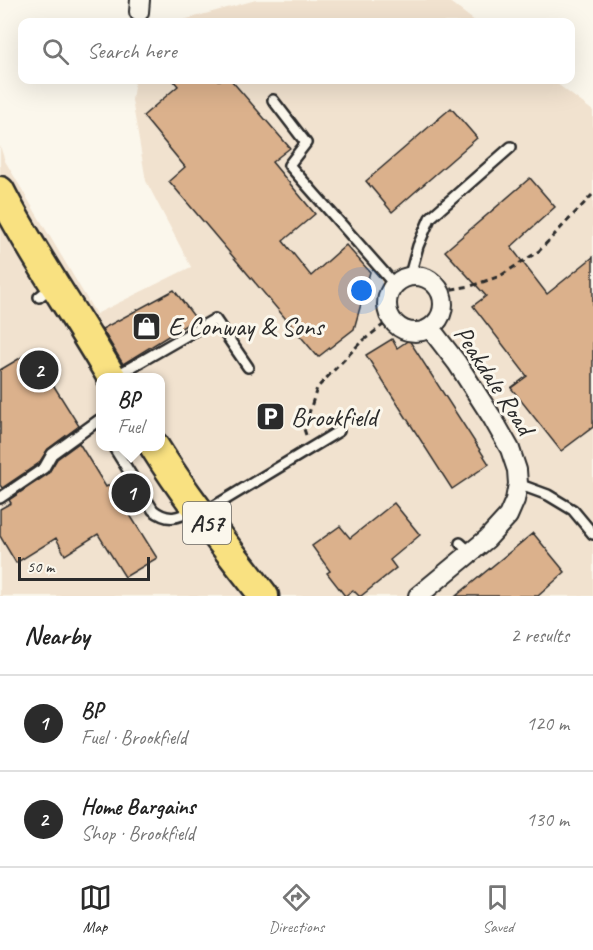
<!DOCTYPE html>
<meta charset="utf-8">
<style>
:root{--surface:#fff;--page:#f6f6f6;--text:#222;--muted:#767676;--line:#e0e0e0;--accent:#2b2b2b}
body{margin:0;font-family:Caveat,sans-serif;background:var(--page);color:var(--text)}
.scale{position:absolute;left:18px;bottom:15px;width:132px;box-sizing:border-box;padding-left:6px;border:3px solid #2b2b2b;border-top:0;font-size:16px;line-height:21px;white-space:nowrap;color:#2b2b2b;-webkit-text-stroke:4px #fbf7ec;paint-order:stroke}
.you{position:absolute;left:362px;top:291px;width:21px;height:21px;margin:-15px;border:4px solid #fff;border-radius:50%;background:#1a73e8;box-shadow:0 0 0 9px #1a73e833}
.badge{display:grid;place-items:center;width:39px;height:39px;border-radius:50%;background:var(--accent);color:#fff;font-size:20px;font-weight:700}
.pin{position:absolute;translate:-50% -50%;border:3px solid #fff;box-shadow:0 2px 6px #0006}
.popup{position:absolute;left:96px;top:373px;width:69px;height:78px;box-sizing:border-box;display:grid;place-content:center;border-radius:12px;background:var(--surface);filter:drop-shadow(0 2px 4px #0005);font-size:20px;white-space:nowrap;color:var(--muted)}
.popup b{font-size:22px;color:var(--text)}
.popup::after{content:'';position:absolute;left:50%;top:100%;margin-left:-12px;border:12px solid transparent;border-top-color:var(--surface)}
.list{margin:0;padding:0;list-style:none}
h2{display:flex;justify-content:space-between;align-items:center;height:78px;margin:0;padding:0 24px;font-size:26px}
h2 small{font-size:20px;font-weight:400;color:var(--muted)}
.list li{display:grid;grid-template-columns:39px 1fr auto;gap:18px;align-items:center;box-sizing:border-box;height:96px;padding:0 24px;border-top:2px solid var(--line)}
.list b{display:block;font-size:22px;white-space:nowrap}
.list p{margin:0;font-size:20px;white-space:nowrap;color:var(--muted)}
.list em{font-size:20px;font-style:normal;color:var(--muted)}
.icon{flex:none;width:33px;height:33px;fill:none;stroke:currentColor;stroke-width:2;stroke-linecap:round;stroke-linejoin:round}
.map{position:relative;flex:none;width:593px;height:596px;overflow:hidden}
.search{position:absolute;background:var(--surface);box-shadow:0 6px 24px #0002;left:18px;right:18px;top:18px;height:66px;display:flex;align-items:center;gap:15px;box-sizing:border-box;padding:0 21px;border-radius:12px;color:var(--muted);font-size:22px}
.sheet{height:270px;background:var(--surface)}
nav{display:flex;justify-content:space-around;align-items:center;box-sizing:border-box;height:84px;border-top:2px solid var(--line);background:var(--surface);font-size:16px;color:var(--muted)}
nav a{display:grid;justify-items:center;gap:3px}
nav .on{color:var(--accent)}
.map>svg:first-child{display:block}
.built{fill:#f1e2cf;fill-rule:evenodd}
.building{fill:#dbb18c;stroke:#2b2b2b;stroke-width:1.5}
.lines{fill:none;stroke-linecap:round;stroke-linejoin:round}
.service-casing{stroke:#2b2b2b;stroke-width:14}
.minor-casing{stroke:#2b2b2b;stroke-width:22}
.primary-casing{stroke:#2b2b2b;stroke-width:33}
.path{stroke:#2b2b2b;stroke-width:3;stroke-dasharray:6 4.5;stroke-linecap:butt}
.service{stroke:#fbf7ec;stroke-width:9}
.minor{stroke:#fbf7ec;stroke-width:18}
.primary{stroke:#f9e181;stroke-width:28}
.labels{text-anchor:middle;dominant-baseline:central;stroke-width:6;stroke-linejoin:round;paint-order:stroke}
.shield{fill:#fbf7ec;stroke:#696865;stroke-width:1.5}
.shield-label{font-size:24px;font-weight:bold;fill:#2b2b2b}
.poi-label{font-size:26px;fill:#2b2b2b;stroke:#fbf7ec;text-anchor:start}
.street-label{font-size:26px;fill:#2b2b2b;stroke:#fbf7ec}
</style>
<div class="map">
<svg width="593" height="596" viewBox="0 0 593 596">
<rect width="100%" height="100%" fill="#fbf7ec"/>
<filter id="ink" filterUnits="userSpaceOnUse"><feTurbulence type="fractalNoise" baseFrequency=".0167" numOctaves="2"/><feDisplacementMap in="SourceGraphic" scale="12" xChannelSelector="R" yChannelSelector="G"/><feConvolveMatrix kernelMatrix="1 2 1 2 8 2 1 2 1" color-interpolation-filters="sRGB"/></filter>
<g filter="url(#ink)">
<!-- built -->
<path class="built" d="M256,0H447L476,22H176Z
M135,80H552L593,111V596H0V146L5,161L96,314L191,267L146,181L132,100ZM101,378H161V446H101Z"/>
<!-- building -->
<path class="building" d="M173,80H231L290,148L272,162L315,214L283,241L311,276L346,245L370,272L354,329L318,357L169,181L185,167L143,116L178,86Z
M451,108L477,138L392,212L366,181Z
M530,178L555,207L511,247L547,294L593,257V427L561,451L511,388L527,376L473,306L486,296L445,251Z
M174,290L196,319L123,364L102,329Z
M392,339L397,348L409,340L489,464L452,489L366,355Z
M32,351L79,426L48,449L39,463L2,488L0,485V370Z
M79,443L106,487L124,476L143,507L130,515L157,558L125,577L98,534L65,555L56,538L16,563L0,536V509L11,503L9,500L48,474L57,459Z
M394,503L420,535L390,560L396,568L361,596H359L353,590L345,596L327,573L330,571L312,546L340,526L350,538Z
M533,533L565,572L538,596H456Z"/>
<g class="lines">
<defs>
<path id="service" d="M273,100L306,143L289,165L394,284
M410,275L418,246L430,218L511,147
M39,297L53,286
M114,377L215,319L248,367
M113,446L153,510C168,522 179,518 194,509
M518,484L548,495L573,510L593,534
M0,498L44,468L52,454L99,420
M203,513L339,431
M460,543L470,552"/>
<path id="minor" d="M139,12L140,0
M387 304a28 28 0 1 1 56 0a28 28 0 1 1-56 0Z
M418,596L487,539L508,516L515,500L518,484L517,470L510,449L493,419L457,363L430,328"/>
<path id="primary" d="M0,191C33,256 76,315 112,378
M154,446C187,499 226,547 264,596"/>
</defs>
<!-- service casing -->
<use href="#service" class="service-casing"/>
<!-- minor casing -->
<use href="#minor" class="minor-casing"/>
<!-- primary casing -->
<use href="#primary" class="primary-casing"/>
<!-- path -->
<path class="path" d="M441,291L471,286L500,276L539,251L593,194
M306,435L304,429L317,388L360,343L392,318"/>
<!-- service -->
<use href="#service" class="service"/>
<!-- minor -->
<use href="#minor" class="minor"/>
<!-- primary -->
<use href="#primary" class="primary"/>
</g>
</g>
<!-- icons -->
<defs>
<symbol id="shop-square" viewBox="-11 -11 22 22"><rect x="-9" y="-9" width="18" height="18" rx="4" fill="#2b2b2b" stroke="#fbf7ec"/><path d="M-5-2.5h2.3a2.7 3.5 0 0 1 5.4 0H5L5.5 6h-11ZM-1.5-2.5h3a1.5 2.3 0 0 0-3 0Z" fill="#fff"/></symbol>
<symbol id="parking-square" viewBox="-11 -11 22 22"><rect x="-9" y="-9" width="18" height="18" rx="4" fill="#2b2b2b" stroke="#fbf7ec"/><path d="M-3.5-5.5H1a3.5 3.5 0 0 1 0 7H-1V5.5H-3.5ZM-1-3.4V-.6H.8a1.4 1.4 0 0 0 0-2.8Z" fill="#fff"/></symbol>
</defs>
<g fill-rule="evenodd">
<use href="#shop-square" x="130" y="310" width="33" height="33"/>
<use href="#parking-square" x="254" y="400" width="33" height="33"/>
</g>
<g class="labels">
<!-- shield labels -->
<rect class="shield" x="183" y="502" width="48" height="42" rx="4.5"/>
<g class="shield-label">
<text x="207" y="523">A57</text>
</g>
<!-- poi labels -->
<g class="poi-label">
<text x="168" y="326">E Conway &amp; Sons</text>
<text x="291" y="417">Brookfield</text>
</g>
<!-- street labels -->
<g class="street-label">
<text transform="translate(494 380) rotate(57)">Peakdale Road</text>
</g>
</g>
</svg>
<div class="scale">50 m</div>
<div class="you"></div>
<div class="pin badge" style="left:131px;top:493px">1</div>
<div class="popup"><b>BP</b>Fuel</div>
<div class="pin badge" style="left:39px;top:370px">2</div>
<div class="search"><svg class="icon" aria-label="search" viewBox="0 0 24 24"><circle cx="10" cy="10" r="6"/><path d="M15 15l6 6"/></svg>Search here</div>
</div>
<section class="sheet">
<h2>Nearby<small>2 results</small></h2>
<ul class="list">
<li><span class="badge">1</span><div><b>BP</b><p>Fuel · Brookfield</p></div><em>120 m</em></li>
<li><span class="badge">2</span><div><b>Home Bargains</b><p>Shop · Brookfield</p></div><em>130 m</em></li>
</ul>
</section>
<nav>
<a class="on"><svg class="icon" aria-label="map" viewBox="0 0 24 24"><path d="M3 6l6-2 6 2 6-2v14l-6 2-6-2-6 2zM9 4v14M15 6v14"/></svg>Map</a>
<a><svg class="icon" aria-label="directions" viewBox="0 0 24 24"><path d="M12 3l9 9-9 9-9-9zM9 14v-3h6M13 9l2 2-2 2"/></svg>Directions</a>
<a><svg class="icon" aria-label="saved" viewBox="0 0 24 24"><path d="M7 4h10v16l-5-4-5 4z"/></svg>Saved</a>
</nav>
